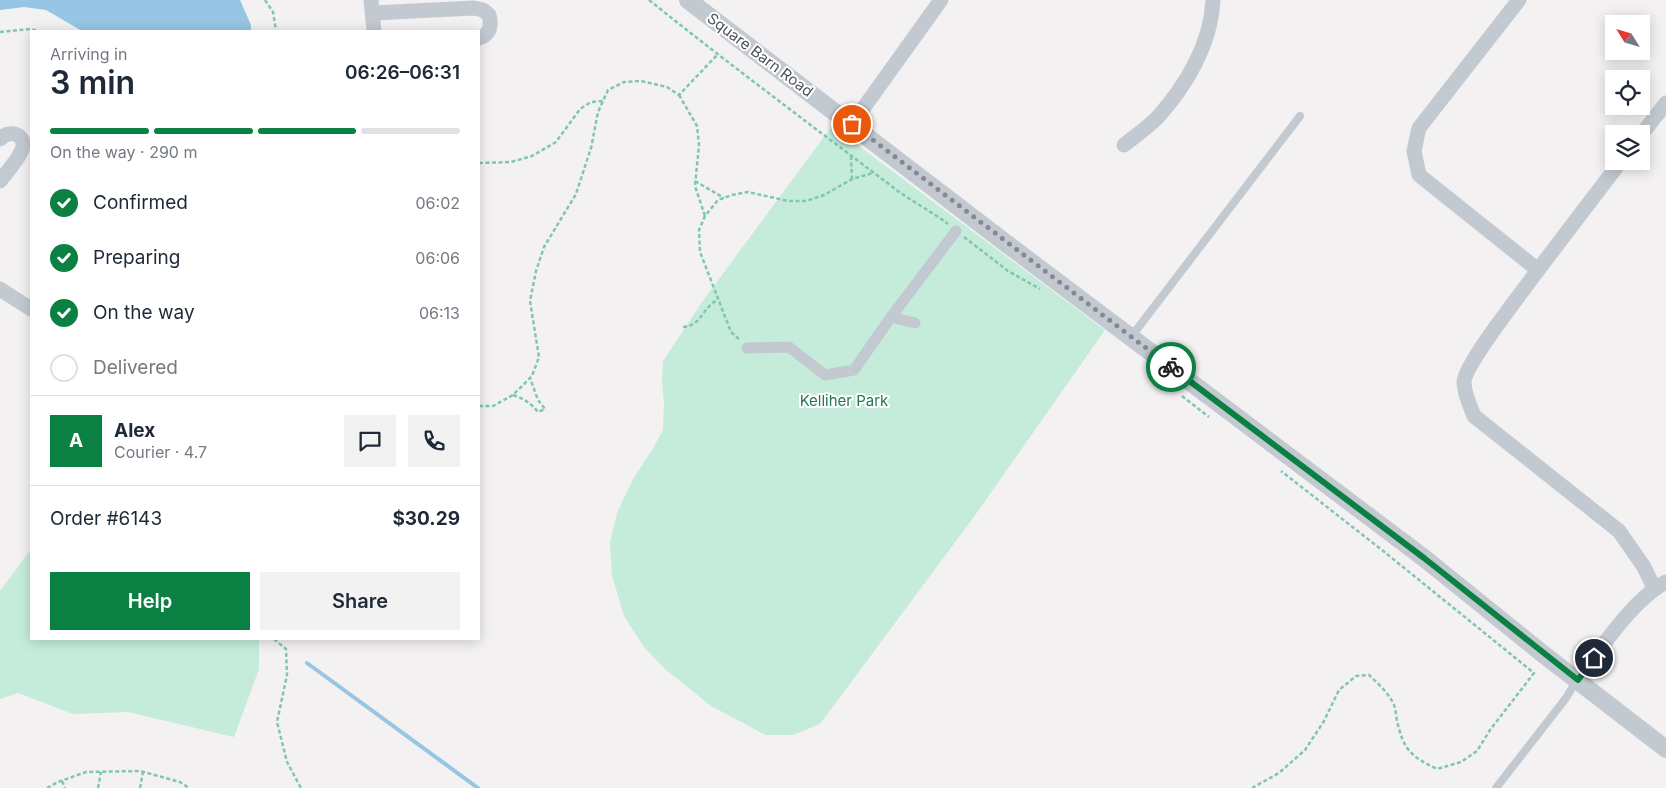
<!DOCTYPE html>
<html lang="en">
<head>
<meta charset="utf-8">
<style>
  :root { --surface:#fff; --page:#f2f2f3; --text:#1f2937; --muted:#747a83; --line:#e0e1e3; --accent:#0b8043 }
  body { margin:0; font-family:Inter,sans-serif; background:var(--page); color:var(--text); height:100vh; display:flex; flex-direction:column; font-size:19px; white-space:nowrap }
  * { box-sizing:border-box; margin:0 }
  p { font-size:16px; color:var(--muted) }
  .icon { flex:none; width:28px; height:28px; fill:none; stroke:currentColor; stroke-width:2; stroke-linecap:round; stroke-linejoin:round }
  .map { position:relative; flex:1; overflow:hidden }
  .panel { position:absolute; left:30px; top:30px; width:450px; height:610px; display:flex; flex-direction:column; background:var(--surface); border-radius:0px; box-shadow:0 2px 12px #0003 }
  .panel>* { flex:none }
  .needle { width:32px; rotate:307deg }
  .fabs { position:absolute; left:1605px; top:15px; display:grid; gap:10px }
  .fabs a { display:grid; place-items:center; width:45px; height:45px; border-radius:0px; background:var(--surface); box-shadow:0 2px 12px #0003; font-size:25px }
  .pin { position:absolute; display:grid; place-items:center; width:42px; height:42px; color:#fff; margin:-21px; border:2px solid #fff; border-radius:50%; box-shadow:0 1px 5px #0007 }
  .courier { position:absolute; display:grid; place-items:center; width:50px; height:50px; margin:-25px; border:4px solid #0b8043; border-radius:50%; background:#fff; color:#222; box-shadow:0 1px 6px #0007 }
  .summary em { font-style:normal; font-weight:600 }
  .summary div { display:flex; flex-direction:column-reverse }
  .summary { display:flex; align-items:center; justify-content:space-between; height:85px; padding:0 20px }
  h1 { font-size:32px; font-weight:600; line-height:38px }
  .bar { display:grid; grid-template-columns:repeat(4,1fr); gap:8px 5px; align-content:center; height:60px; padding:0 20px }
  .bar i { height:6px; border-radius:4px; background:var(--line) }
  .bar .current { background:var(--accent) }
  .bar p { grid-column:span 4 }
  .line { display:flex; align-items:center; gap:12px; padding:0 20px; border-top:1px solid var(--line) }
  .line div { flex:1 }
  .round { display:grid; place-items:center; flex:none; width:52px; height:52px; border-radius:0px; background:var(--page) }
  ol { padding:0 20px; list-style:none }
  li { display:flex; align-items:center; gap:15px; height:55px }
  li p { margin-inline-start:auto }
  li .icon { padding:5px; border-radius:50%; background:var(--accent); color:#fff; stroke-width:4 }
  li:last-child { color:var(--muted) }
  li i { width:28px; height:28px; border:2px solid var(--line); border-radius:50% }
  .primary-button { display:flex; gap:10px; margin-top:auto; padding:10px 20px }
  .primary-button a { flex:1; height:58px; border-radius:0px; background:var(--accent); color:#fff; font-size:20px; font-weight:600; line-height:58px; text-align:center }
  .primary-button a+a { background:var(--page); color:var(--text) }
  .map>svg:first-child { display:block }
  .green { fill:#c5ecdb }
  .water { fill:#96c6e4 }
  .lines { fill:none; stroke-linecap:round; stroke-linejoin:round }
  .stream { stroke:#96c6e4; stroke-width:4 }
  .path { stroke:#80c6b0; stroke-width:2.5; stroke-dasharray:4 2.5; stroke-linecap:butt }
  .service { stroke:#c3c9d1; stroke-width:8 }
  .pedestrian { stroke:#c3c9d1; stroke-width:11 }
  .minor { stroke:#c3c9d1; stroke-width:15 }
  .tertiary { stroke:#c3c9d1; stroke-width:18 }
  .done { stroke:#868991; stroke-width:5; stroke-dasharray:0 9 }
  .route { stroke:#0b8043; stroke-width:6 }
  .labels { text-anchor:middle; stroke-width:4; stroke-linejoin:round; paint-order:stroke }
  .street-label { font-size:15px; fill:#4b515d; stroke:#fff }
  .park-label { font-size:15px; fill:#21785c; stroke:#fff }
</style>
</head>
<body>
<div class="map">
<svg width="1666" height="788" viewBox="0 0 1666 788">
  <rect width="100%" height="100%" fill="#f3f1f1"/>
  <g class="green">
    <polygon points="832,126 1105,330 976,514 820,724 793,735 766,735 711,706 665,669 644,647 624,616 612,575 610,542 617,513 633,479 652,450 663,430 664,403 662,381 663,361 702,302"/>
    <polygon points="31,549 31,639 257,639 259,640 259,669 234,737 128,712 73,714 18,693 0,699 0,591"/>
  </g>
  <polygon class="water" points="0,0 240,0 251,25 251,31 82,31 46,10 24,7 0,10"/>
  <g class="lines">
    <polyline class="stream" points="307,663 478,788"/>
    <g class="path">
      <polyline points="265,0 273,12 276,31"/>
      <path d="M 649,0 C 729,64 812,126 894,188 C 911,201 931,211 948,224"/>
      <polyline points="0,32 30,29 38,31"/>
      <polyline points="679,95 697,126 699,145 695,186 705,216"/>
      <polyline points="851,156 852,179"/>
      <polyline points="479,163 511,162 532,156 556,142 580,109 591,102 603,101"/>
      <polyline points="695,181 724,198"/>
      <polyline points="964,237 1008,271 1040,289"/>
      <path d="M 683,327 C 702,326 702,307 718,300"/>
      <polyline points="739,339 731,332 700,252 699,230 705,216 718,200 732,195 748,192 788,201 806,201 824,195 852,179 873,173"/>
      <path d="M 513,395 C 524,399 531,403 538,412 L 545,409 L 538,400 L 530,378"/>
      <polyline points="1182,396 1209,417"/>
      <polyline points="479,406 493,406 513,395 532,376 539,357 530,301 536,271 544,247 576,194 591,148 598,112 608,90 624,82 641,81 667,87 679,95 717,55"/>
      <polyline points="274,639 286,649 287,675 277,722 287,762 301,788"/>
      <polyline points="62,781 65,788"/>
      <polyline points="47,788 58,782 86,772 140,771 180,782 189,788"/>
      <polyline points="98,788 101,772"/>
      <polyline points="140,788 143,772"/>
      <path d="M 1252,788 L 1279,773 L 1305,750 L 1324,721 L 1339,690 L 1356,676 L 1369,675 C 1378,684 1389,693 1394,705 C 1396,710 1396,716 1397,721 C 1404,750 1410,756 1437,769 L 1461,762 L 1477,751 L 1490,730 L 1534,673 L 1382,550 L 1281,471"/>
    </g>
    <g class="service">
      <polyline points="1131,337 1300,116"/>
      <polyline points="1496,788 1566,698 1577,680"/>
    </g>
    <g class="pedestrian">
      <polyline points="891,317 956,231"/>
      <polyline points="747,348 789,347 825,375 854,370 891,317 915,323"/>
    </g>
    <g class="minor">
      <polyline points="371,0 374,31"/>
      <path d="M 1519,0 L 1419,128 L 1414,151 L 1419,175 L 1538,270 C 1524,290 1465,363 1464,382 C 1464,393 1470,406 1474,416 L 1619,531 L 1644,567 L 1654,588"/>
      <path d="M 373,13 L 474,8 L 483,10 L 489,15 C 492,25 490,35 479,38"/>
      <polyline points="852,124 941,0"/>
      <polyline points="1641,135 1666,103"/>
      <path d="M 0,139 C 12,127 29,137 21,152 C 16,162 7,172 0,181"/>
      <path d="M 1124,145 C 1135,136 1147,128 1157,118 C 1186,86 1211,44 1213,0"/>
      <polyline points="1538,270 1621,161"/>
      <polyline points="0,289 31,309"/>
      <path d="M 1577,680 C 1600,650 1632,600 1666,582"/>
    </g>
    <polyline class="tertiary" points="688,0 1007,244 1424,558 1543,654 1666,749"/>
  </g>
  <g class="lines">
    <polyline class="done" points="852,124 1171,367"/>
    <polyline class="route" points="1171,367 1424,558 1578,680 1594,658"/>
  </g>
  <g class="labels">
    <g class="street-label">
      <text transform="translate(760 55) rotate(37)" y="5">Square Barn Road</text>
    </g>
    <g class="park-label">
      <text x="844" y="406">Kelliher Park</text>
    </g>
  </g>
</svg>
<div class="fabs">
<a><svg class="needle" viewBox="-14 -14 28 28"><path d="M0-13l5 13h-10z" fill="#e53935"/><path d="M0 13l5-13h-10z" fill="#747a83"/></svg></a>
<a><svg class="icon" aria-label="locate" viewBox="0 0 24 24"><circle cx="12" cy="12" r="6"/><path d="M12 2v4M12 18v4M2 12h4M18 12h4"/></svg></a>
<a><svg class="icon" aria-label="layers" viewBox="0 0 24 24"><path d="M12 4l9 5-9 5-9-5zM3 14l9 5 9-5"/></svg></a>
</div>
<div class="pin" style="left:852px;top:124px;background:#ea580c"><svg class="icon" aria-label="bag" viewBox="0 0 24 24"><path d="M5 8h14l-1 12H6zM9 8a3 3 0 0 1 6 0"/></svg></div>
<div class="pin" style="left:1594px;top:658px;background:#1f2937"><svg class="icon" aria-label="home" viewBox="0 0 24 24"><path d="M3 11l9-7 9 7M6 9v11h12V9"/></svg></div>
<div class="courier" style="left:1171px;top:367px"><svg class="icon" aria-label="bike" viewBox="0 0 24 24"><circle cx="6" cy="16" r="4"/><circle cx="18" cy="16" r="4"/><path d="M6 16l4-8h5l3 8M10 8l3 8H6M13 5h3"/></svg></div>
<section class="panel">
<div class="summary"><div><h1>3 min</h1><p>Arriving in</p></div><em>06:26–06:31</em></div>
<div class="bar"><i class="current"></i><i class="current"></i><i class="current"></i><i></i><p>On the way · 290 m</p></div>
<ol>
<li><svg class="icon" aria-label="check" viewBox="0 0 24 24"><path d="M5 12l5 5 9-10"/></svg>Confirmed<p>06:02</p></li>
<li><svg class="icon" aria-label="check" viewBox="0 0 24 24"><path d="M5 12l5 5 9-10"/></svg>Preparing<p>06:06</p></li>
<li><svg class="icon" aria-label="check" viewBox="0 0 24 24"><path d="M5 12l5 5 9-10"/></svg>On the way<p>06:13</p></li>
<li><i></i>Delivered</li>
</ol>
<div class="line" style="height:90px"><b class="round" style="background:var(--accent);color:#fff">A</b><div><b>Alex</b><p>Courier · 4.7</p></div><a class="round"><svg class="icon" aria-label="chat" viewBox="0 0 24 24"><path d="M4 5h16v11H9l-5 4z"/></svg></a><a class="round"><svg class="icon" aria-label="phone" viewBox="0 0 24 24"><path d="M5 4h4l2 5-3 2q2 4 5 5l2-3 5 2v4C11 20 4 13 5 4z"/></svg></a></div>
<div class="line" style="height:65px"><div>Order #6143</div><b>$30.29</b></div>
<div class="primary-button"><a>Help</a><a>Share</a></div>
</section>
</div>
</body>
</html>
